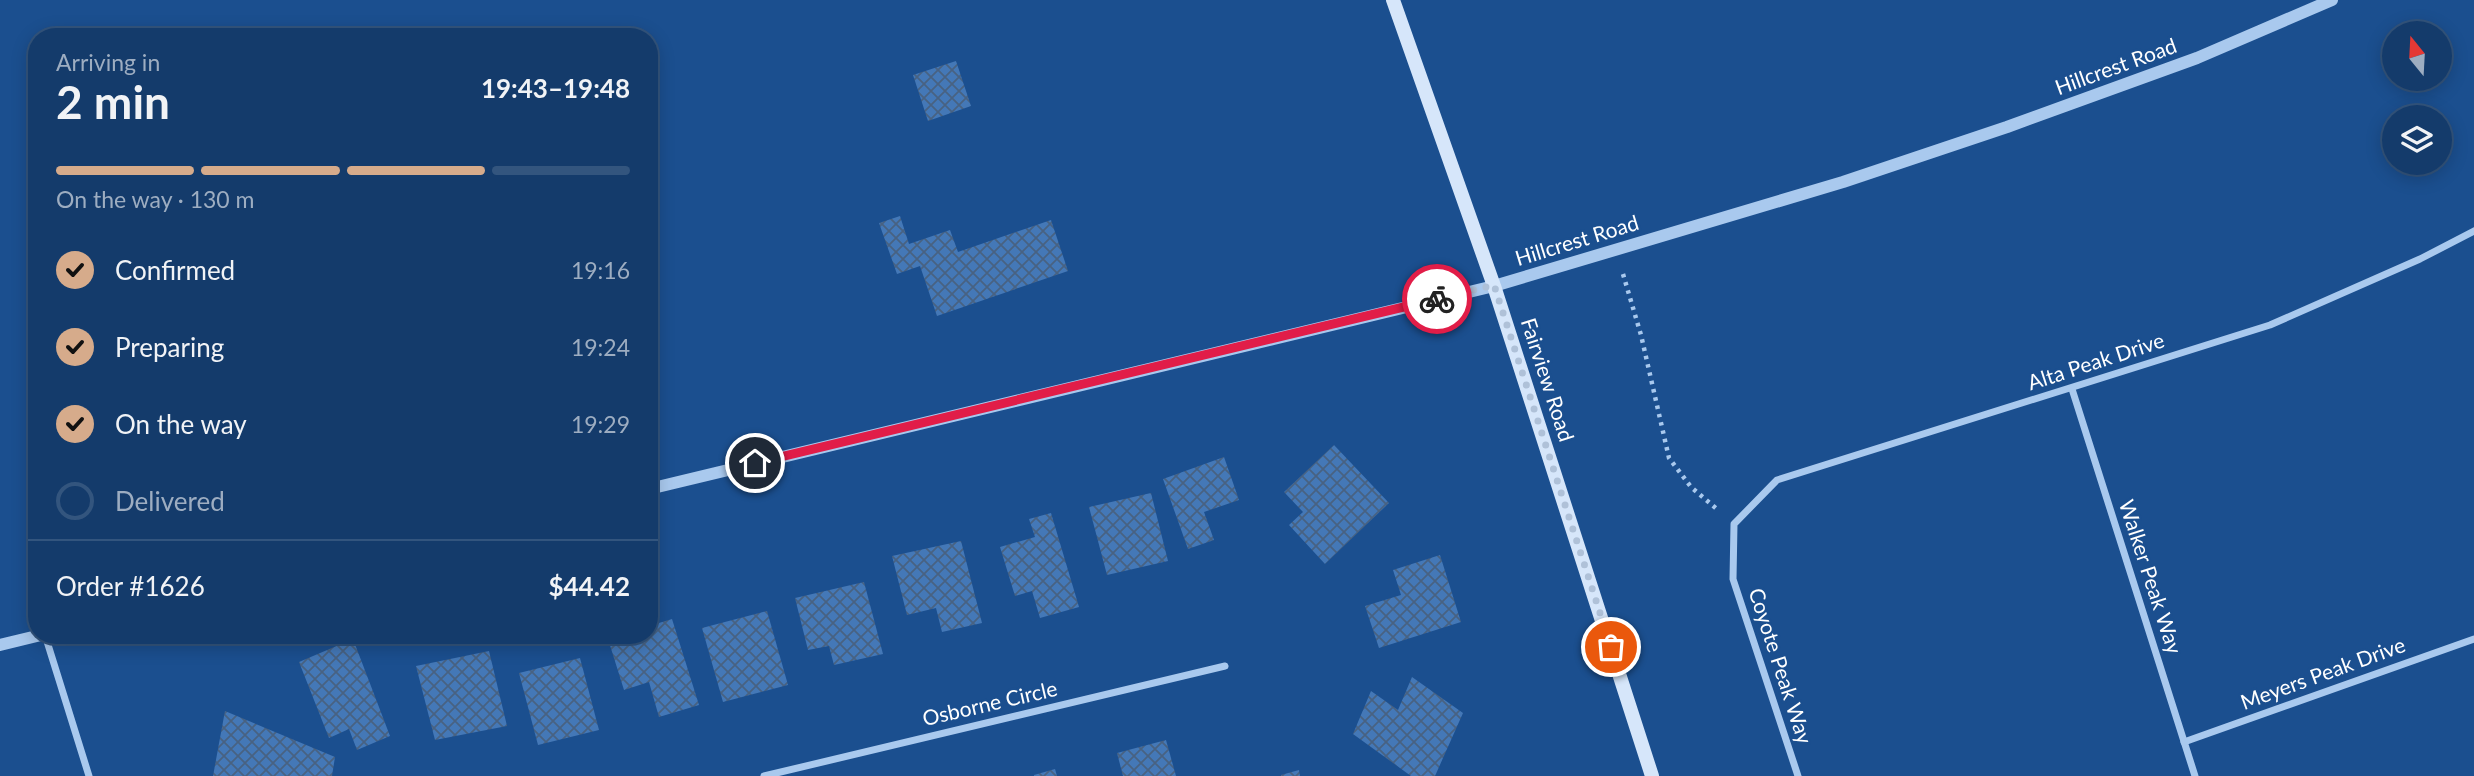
<!DOCTYPE html>
<html lang="en">
<head>
<meta charset="utf-8">
<style>
  :root { --surface:#143b6b; --page:#1d4271; --text:#f1f3f6; --muted:#9dadc1; --line:#33557e; --accent:#d6ab8b }
  body { margin:0; font-family:Lato,sans-serif; background:var(--page); color:var(--text); height:100vh; display:flex; flex-direction:column; font-size:26px; white-space:nowrap }
  * { box-sizing:border-box; margin:0 }
  p { font-size:23px; color:var(--muted) }
  .icon { flex:none; width:38px; height:38px; fill:none; stroke:currentColor; stroke-width:2; stroke-linecap:round; stroke-linejoin:round }
  .map { position:relative; flex:1; overflow:hidden }
  .panel { position:absolute; left:28px; top:28px; width:630px; height:616px; display:flex; flex-direction:column; background:var(--surface); border-radius:28px; box-shadow:0 4px 18px #0003,0 0 0 2px var(--line) }
  .panel>* { flex:none }
  .needle { width:46px; rotate:342deg }
  .controls { position:absolute; left:2382px; top:21px; display:grid; gap:14px }
  .controls a { display:grid; place-items:center; width:70px; height:70px; border-radius:50%; background:var(--surface); box-shadow:0 4px 18px #0003,0 0 0 2px var(--line); font-size:35px }
  .pin { position:absolute; display:grid; place-items:center; width:60px; height:60px; color:#fff; margin:-30px; border:4px solid #fff; border-radius:50%; box-shadow:0 2px 7px #0007 }
  .courier { position:absolute; display:grid; place-items:center; width:70px; height:70px; margin:-35px; border:5px solid #e11d48; border-radius:50%; background:#fff; color:#222; box-shadow:0 2px 9px #0007 }
  .headline em { font-style:normal; font-weight:700 }
  .headline div { display:flex; flex-direction:column-reverse }
  .headline { display:flex; align-items:center; justify-content:space-between; height:119px; padding:0 28px }
  h1 { font-size:46px; font-weight:700; line-height:52px }
  .bar { display:grid; grid-template-columns:repeat(4,1fr); gap:10px 7px; align-content:center; height:84px; padding:0 28px }
  .bar i { height:9px; border-radius:5px; background:var(--line) }
  .bar .selected { background:var(--accent) }
  .bar p { grid-column:span 4 }
  .line { display:flex; align-items:center; gap:18px; padding:0 28px; border-top:2px solid var(--line) }
  .line div { flex:1 }
  ol { padding:0 28px; list-style:none }
  li { display:flex; align-items:center; gap:21px; height:77px }
  li p { margin-inline-start:auto }
  li .icon { padding:7px; border-radius:50%; background:var(--accent); color:#111; stroke-width:4 }
  li:last-child { color:var(--muted) }
  li i { width:38px; height:38px; border:4px solid var(--line); border-radius:50% }
  .map>svg:first-child { display:block }
  .building { fill:url(#building-cross-hatch) }
  .lines { fill:none; stroke-linecap:round; stroke-linejoin:round }
  .path { stroke:#a9c9ee; stroke-width:4.5; stroke-dasharray:3.5 5; stroke-linecap:butt }
  .minor { stroke:#a9c9ee; stroke-width:7 }
  .tertiary { stroke:#a9c9ee; stroke-width:12 }
  .secondary { stroke:#d6e6fa; stroke-width:14 }
  .done { stroke:#afc1d8; stroke-width:7; stroke-dasharray:0 12.6 }
  .route { stroke:#e11d48; stroke-width:9 }
  .labels { text-anchor:middle; stroke-width:5; stroke-linejoin:round; paint-order:stroke }
  .street-label { font-size:21px; fill:#fff; stroke:#1b4f8f }
</style>
</head>
<body>
<div class="map">
<svg width="2474" height="776" viewBox="0 0 2474 776">
  <defs>
    <pattern id="building-cross-hatch" width="8" height="8" patternUnits="userSpaceOnUse" patternTransform="scale(1.75)"><rect width="8" height="8" fill="#4478b7"/><path d="M0 0l8 8M0 8l8-8" fill="none" stroke="#486282"/></pattern>
  </defs>
  <rect width="100%" height="100%" fill="#1b4f8f"/>
  <g class="building">
    <polygon points="956,61 971,106 928,121 913,75"/>
    <polygon points="900,216 909,244 950,230 958,252 1051,220 1068,271 937,316 920,266 897,274 879,223"/>
    <polygon points="1334,445 1389,503 1325,564 1289,525 1303,512 1284,492"/>
    <polygon points="1224,457 1239,500 1204,512 1214,540 1188,549 1163,479"/>
    <polygon points="1151,493 1168,561 1107,575 1089,507"/>
    <polygon points="1051,513 1079,607 1040,618 1032,591 1015,596 1000,547 1035,537 1029,519"/>
    <polygon points="961,541 982,623 942,632 936,608 907,615 892,556"/>
    <polygon points="1440,555 1461,622 1379,648 1365,606 1401,595 1393,570"/>
    <polygon points="864,582 883,654 834,665 829,646 808,650 795,598"/>
    <polygon points="767,611 788,685 723,702 702,628"/>
    <polygon points="672,619 699,705 659,717 649,682 624,690 608,639 620,635 649,635 649,626"/>
    <polygon points="353,639 390,736 357,750 349,729 329,738 299,662"/>
    <polygon points="489,651 507,726 435,740 416,666"/>
    <polygon points="580,658 599,730 538,745 519,673"/>
    <polygon points="1412,677 1463,713 1435,776 1411,776 1353,734 1371,691 1398,710"/>
    <polygon points="225,711 335,757 332,776 213,776"/>
    <polygon points="1166,740 1176,776 1123,776 1117,753"/>
    <polygon points="1055,769 1057,776 1034,776 1034,775"/>
    <polygon points="1299,770 1300,776 1281,776 1281,775"/>
  </g>
  <g class="lines">
    <polyline class="path" points="1623,274 1641,335 1669,458 1691,487 1718,510"/>
    <g class="minor">
      <polyline points="2072,389 2195,776"/>
      <polyline points="45,635 89,776"/>
      <polyline points="2184,742 2474,639"/>
      <polyline points="764,776 1225,666"/>
      <polyline points="1798,776 1733,579 1734,524 1777,480 2270,325 2420,259 2474,231"/>
    </g>
    <g class="tertiary">
      <polyline points="649,489 1494,286 1843,182 2007,127 2197,58 2332,0"/>
      <polyline points="0,645 41,635"/>
    </g>
    <polyline class="secondary" points="1393,0 1494,286 1652,776"/>
  </g>
  <g class="lines">
    <polyline class="done" points="1437,299 1494,285 1611,647"/>
    <polyline class="route" points="755,463 1437,299"/>
  </g>
  <g class="labels">
    <g class="street-label">
      <text transform="translate(2116 67) rotate(-20)" y="7">Hillcrest Road</text>
      <text transform="translate(1577 241) rotate(-17)" y="7">Hillcrest Road</text>
      <text transform="translate(2096 362) rotate(-18)" y="7">Alta Peak Drive</text>
      <text transform="translate(1547 380) rotate(72)" y="7">Fairview Road</text>
      <text transform="translate(2150 577) rotate(72)" y="7">Walker Peak Way</text>
      <text transform="translate(1780 666) rotate(72)" y="7">Coyote Peak Way</text>
      <text transform="translate(2323 674) rotate(-20)" y="7">Meyers Peak Drive</text>
      <text transform="translate(990 704) rotate(-13)" y="7">Osborne Circle</text>
    </g>
  </g>
</svg>
<div class="controls">
<a><svg class="needle" viewBox="-14 -14 28 28"><path d="M0-13l5 13h-10z" fill="#e53935"/><path d="M0 13l5-13h-10z" fill="#9dadc1"/></svg></a>
<a><svg class="icon" aria-label="layers" viewBox="0 0 24 24"><path d="M12 4l9 5-9 5-9-5zM3 14l9 5 9-5"/></svg></a>
</div>
<div class="pin" style="left:1611px;top:647px;background:#ea580c"><svg class="icon" aria-label="bag" viewBox="0 0 24 24"><path d="M5 8h14l-1 12H6zM9 8a3 3 0 0 1 6 0"/></svg></div>
<div class="pin" style="left:755px;top:463px;background:#1f2937"><svg class="icon" aria-label="home" viewBox="0 0 24 24"><path d="M3 11l9-7 9 7M6 9v11h12V9"/></svg></div>
<div class="courier" style="left:1437px;top:299px"><svg class="icon" aria-label="bike" viewBox="0 0 24 24"><circle cx="6" cy="16" r="4"/><circle cx="18" cy="16" r="4"/><path d="M6 16l4-8h5l3 8M10 8l3 8H6M13 5h3"/></svg></div>
<section class="panel">
<div class="headline"><div><h1>2 min</h1><p>Arriving in</p></div><em>19:43–19:48</em></div>
<div class="bar"><i class="selected"></i><i class="selected"></i><i class="selected"></i><i></i><p>On the way · 130 m</p></div>
<ol>
<li><svg class="icon" aria-label="check" viewBox="0 0 24 24"><path d="M5 12l5 5 9-10"/></svg>Confirmed<p>19:16</p></li>
<li><svg class="icon" aria-label="check" viewBox="0 0 24 24"><path d="M5 12l5 5 9-10"/></svg>Preparing<p>19:24</p></li>
<li><svg class="icon" aria-label="check" viewBox="0 0 24 24"><path d="M5 12l5 5 9-10"/></svg>On the way<p>19:29</p></li>
<li><i></i>Delivered</li>
</ol>
<div class="line" style="height:91px"><div>Order #1626</div><b>$44.42</b></div>
</section>
</div>
</body>
</html>
